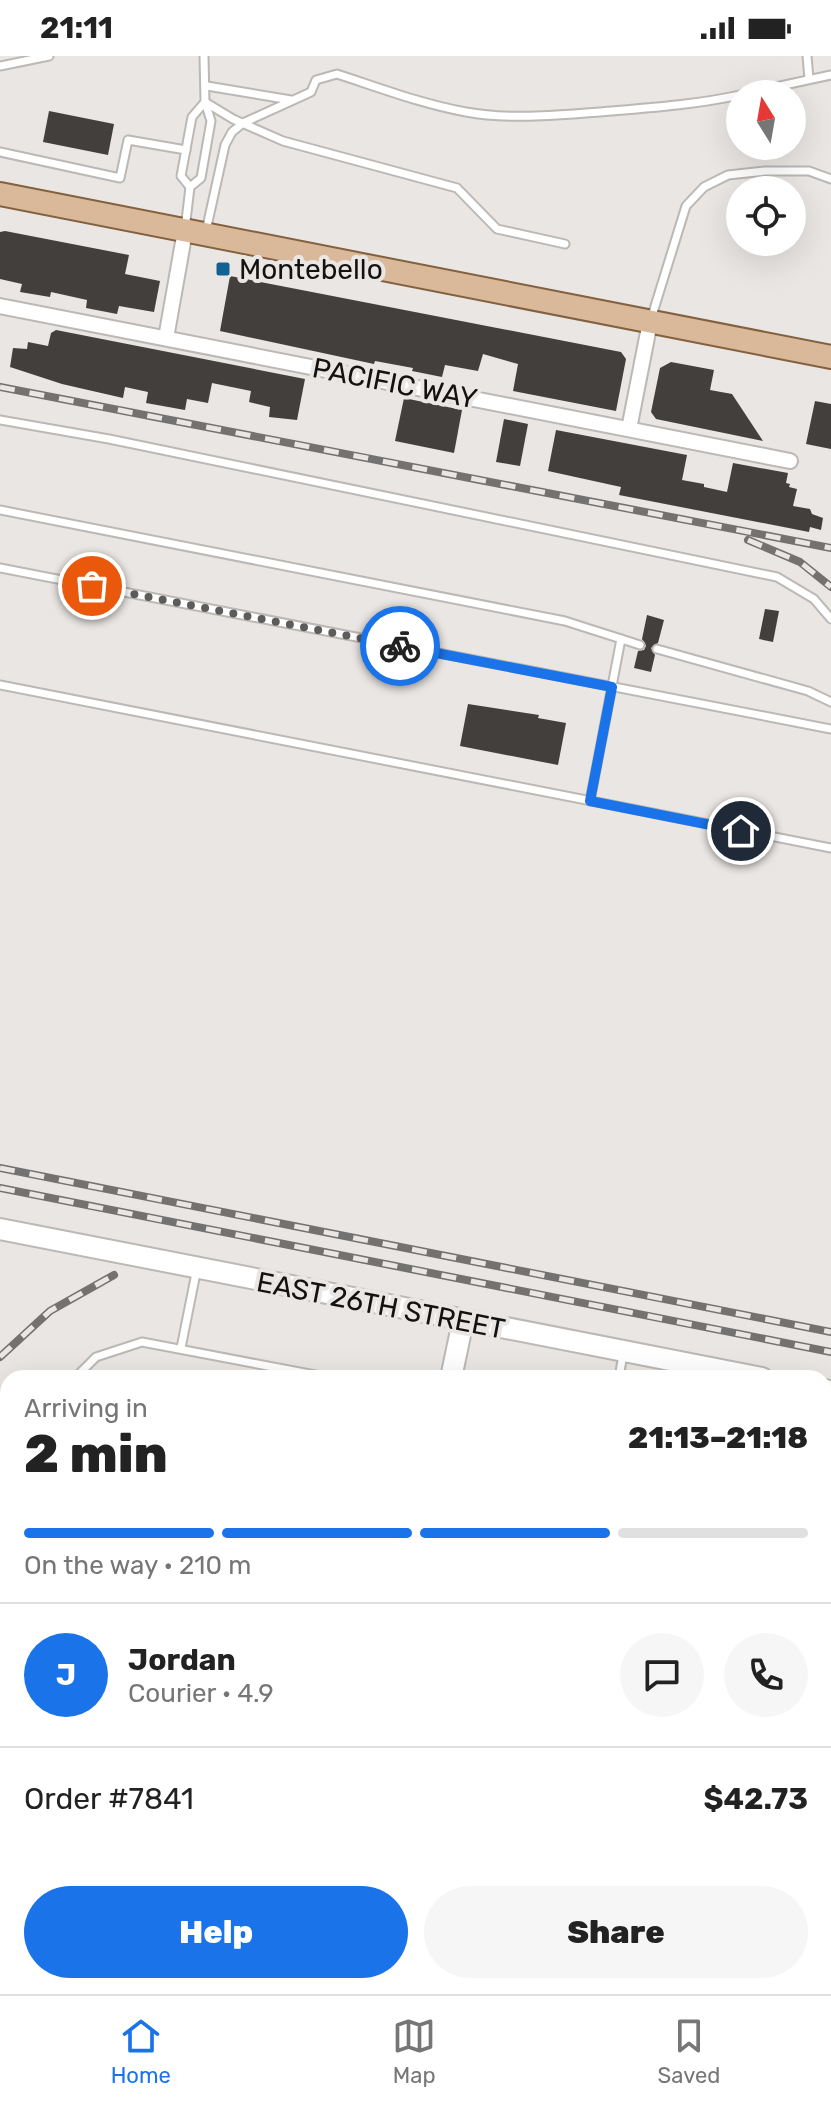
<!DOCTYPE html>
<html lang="en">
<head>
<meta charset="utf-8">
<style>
  :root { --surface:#fff; --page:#f6f6f6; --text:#222; --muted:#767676; --line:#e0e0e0; --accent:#1a73e8 }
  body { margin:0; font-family:Rubik,sans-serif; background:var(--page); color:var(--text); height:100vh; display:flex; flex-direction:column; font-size:30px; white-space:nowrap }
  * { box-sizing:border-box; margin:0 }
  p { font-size:26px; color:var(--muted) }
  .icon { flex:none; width:44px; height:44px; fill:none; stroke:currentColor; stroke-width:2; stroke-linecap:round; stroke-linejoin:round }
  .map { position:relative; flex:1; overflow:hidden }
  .sheet { position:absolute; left:0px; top:1314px; width:832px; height:624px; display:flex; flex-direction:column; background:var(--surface); border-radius:24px 24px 0 0; box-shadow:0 8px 32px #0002 }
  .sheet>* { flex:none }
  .needle { width:52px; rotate:349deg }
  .tools { position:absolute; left:726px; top:24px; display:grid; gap:16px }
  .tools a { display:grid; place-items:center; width:80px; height:80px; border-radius:50%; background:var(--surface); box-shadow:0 8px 32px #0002; font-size:40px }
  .pin { position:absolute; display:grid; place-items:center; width:68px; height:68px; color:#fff; margin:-34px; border:4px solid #fff; border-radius:50%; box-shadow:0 2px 8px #0007 }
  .courier { position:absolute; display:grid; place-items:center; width:80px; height:80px; margin:-40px; border:6px solid #1a73e8; border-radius:50%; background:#fff; color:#222; box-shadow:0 2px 10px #0007 }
  .summary em { font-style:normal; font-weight:800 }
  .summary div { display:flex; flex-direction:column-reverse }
  .summary { display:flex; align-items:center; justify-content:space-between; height:136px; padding:0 24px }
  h1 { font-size:52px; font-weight:800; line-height:60px }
  .bar { display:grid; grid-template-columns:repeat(4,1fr); gap:12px 8px; align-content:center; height:96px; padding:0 24px }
  .bar i { height:10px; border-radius:6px; background:var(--line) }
  .bar .selected { background:var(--accent) }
  .bar p { grid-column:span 4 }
  .line { display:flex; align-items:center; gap:20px; padding:0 24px; border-top:2px solid var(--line) }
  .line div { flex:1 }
  .round { display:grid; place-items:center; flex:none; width:84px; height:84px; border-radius:42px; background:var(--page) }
  .primary-button { display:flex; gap:16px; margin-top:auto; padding:16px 24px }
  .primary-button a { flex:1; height:92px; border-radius:48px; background:var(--accent); color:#fff; font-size:32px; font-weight:800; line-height:92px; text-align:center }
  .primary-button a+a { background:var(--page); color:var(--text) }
  .status { display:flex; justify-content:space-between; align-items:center; height:56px; padding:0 40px; background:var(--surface); direction:ltr }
  .status svg { height:22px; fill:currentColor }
  .tabs { display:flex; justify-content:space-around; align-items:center; height:112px; border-top:2px solid var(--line); background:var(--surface); font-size:22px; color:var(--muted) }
  .tabs a { display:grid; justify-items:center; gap:4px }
  .tabs .selected { color:var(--accent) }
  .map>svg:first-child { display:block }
  .building { fill:#423f3c }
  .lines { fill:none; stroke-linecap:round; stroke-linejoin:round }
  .lane-casing { stroke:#bcb8b4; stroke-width:11 }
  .street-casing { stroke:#bcb8b4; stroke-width:18 }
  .secondary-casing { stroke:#bcb8b4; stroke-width:24 }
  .primary-casing { stroke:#83603e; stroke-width:26 }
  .lane { stroke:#fff; stroke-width:7 }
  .street { stroke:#fff; stroke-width:14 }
  .secondary { stroke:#fff; stroke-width:20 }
  .primary { stroke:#d9b99a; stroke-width:22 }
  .rail-casing { stroke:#747270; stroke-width:8 }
  .rail { stroke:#eae6e3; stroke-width:5; stroke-dasharray:15; stroke-linecap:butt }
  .done { stroke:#5e5c5a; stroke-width:8; stroke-dasharray:0 14.4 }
  .route { stroke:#1a73e8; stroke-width:10 }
  .poi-dot { fill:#126193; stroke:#eae6e3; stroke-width:3 }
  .labels { text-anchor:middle; stroke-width:8; stroke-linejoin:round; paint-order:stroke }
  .poi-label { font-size:28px; fill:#131211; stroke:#eae6e3; text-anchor:start }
  .street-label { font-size:28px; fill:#131211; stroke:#eae6e3 }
</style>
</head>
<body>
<div class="status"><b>21:11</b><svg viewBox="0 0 49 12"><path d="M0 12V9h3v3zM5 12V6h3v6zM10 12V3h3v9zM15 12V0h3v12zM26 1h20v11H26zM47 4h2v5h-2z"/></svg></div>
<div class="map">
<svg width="831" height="1938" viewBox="0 0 831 1938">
  <rect width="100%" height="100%" fill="#eae6e3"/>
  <g class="building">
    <polygon points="49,55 114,68 108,99 43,86"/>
    <polygon points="5,175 129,199 125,218 160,225 154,256 119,250 117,258 86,252 87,244 51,236 50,241 20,236 22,228 0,223 0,176"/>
    <polygon points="230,220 621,296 626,303 616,355 513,335 518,308 483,298 478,315 445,309 442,321 412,315 413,312 375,305 374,308 220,275"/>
    <polygon points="56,274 305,323 297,364 269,361 270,351 249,346 251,335 212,327 208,347 187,343 185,354 146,347 148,336 125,331 123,342 62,328 10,311 13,292 27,293 28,286 48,290 51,277"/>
    <polygon points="671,306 714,314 710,334 732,338 763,385 656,363 651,356 660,312"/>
    <polygon points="404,342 462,354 454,397 395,385"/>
    <polygon points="815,345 831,348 831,393 806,388"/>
    <polygon points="504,363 528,368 520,410 496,406"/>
    <polygon points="556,374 687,399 682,424 704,428 704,431 727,436 733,407 788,417 786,427 790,428 789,431 797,433 793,450 810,453 812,458 823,462 821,474 810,471 809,476 619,439 621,431 548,415"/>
    <polygon points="765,553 779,555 773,586 759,583"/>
    <polygon points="647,559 664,564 658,587 651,592 655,599 651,616 634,612 638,595 644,594 646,590 642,583"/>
    <polygon points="468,648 539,659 538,662 566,667 558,709 460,690"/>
  </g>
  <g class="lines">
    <g class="lane-casing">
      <g id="lane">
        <polyline points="807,0 809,23"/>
        <polyline points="0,10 49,0"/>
        <polyline points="207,30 291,44"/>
        <polyline points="743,38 831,19"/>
        <polyline points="205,46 233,63 283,85 457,132 497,173 565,188"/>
        <polyline points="0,96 120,122 128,84 186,94"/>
        <polyline points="190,131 181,120 192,61 205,46"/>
        <polyline points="185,173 190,131 201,122 211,65 205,46 204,0"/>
        <path d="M 206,175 L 225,89 L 232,76 L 243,67 L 311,36 L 316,24 L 337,18 C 380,32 422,48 466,56 C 510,64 556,59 600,56 C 647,52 694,49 740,39"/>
        <polyline points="651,263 686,150 704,131 728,119 765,115 809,115 831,123"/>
        <polyline points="0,364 109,383 777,521 814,543 831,563"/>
        <polyline points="0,454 565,565 640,589"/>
        <polyline points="0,512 831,673"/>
        <polyline points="657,593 808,635 831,646"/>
        <polyline points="0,629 831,792"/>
        <polyline points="590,745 621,583"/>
        <polyline points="181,1292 197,1212"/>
        <polyline points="75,1322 96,1301 142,1286 331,1322"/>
        <polyline points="619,1322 623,1298"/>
        <polyline points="0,1412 8,1402"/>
        <polyline points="824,1456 827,1457"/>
        <polyline points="0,1459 8,1461"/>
        <polyline points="824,1725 831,1726"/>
        <polyline points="17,1938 19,1930"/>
        <polyline points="464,1938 466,1930"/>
        <polyline points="529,1938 530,1930"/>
        <polyline points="650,1938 652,1930"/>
      </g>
    </g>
    <g class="street-casing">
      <g id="street">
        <polyline points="0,250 790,405"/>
        <polyline points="166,282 185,175"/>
        <polyline points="629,373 650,266"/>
      </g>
    </g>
    <g class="secondary-casing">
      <g id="secondary">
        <polyline points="0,1173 762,1322"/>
        <polyline points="451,1322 463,1265"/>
        <polyline points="824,1334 831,1335"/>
        <polyline points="0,1873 8,1875"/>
        <polyline points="298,1930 340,1938"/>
      </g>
    </g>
    <g class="primary-casing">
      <polyline id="primary" points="0,138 831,301"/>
    </g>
    <use href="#lane" class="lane"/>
    <use href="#street" class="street"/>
    <use href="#secondary" class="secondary"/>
    <use href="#primary" class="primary"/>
    <g class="rail-casing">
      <g id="rail">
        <polyline points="0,331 831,492"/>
        <polyline points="748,484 800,506 831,531"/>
        <polyline points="0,1112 831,1276"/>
        <polyline points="0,1132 831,1296"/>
        <polyline points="0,1301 50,1255 114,1219"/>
      </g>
    </g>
    <use href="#rail" class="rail"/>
  </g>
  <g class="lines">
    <polyline class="done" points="92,530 400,590"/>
    <polyline class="route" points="400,590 612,631 590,745 741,775"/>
  </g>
  <rect class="poi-dot" x="215" y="205" width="16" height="16" rx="4"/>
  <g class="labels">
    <g class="poi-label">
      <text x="239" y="223">Montebello</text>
    </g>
    <g class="street-label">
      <text transform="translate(395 327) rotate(11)" y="10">PACIFIC WAY</text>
      <text transform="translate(381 1249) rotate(11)" y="10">EAST 26TH STREET</text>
    </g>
  </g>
</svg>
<div class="tools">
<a><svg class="needle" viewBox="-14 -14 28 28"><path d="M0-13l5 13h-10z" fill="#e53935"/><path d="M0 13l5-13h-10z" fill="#767676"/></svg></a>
<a><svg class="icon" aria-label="locate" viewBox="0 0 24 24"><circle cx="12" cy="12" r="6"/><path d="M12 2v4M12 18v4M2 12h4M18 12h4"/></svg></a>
</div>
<div class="pin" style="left:92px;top:530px;background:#ea580c"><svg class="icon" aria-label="bag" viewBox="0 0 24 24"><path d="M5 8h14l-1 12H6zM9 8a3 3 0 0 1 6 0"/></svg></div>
<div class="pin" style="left:741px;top:775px;background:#1f2937"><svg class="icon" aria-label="home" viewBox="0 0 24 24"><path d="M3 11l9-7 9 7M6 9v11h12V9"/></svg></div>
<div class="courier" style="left:400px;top:590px"><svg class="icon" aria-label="bike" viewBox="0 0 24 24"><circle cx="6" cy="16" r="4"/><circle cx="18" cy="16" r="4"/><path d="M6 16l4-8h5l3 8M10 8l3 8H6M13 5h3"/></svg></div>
<section class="sheet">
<div class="summary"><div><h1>2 min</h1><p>Arriving in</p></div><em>21:13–21:18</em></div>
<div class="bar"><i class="selected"></i><i class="selected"></i><i class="selected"></i><i></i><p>On the way · 210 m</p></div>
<div class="line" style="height:144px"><b class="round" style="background:var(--accent);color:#fff">J</b><div><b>Jordan</b><p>Courier · 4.9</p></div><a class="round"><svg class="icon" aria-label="chat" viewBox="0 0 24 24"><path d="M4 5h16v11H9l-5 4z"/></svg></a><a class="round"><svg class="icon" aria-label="phone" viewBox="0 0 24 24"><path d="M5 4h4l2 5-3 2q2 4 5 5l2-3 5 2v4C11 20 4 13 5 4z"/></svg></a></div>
<div class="line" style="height:104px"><div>Order #7841</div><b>$42.73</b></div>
<div class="primary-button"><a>Help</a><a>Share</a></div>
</section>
</div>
<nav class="tabs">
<a class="selected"><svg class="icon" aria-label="home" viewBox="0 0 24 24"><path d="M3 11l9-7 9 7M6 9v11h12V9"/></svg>Home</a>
<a><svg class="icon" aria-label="map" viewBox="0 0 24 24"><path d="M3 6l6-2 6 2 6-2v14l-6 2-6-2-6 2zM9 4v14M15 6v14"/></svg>Map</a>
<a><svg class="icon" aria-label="saved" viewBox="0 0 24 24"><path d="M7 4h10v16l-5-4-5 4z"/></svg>Saved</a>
</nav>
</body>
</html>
